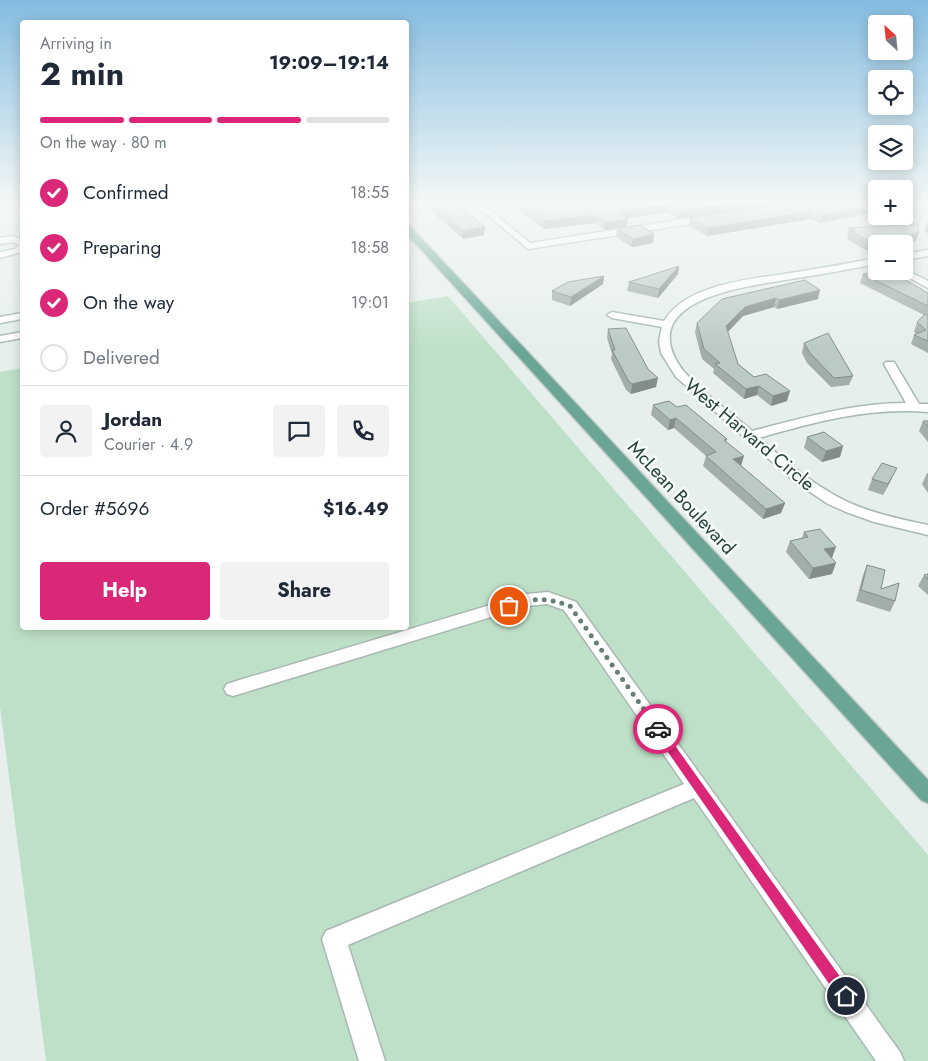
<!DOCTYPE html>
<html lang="en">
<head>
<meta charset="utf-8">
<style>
  :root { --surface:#fff; --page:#f2f2f3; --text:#1f2937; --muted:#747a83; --line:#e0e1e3; --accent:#db2777 }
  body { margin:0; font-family:Jost,sans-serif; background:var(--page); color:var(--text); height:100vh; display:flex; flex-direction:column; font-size:19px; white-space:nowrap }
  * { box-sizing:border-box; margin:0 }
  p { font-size:16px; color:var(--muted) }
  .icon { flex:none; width:28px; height:28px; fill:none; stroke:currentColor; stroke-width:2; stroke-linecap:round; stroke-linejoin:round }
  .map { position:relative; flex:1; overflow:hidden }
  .drawer { position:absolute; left:20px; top:20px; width:389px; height:610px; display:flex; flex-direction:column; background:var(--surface); border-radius:5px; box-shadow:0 2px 12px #0003 }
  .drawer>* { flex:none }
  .needle { width:32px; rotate:333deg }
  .controls { position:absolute; left:868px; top:15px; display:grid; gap:10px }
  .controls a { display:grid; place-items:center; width:45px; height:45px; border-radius:5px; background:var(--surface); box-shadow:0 2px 12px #0003; font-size:25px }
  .pin { position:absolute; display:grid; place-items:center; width:42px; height:42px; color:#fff; margin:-21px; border:2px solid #fff; border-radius:50%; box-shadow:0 1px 5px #0007 }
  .courier { position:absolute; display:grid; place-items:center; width:50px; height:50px; margin:-25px; border:4px solid #db2777; border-radius:50%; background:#fff; color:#222; box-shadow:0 1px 6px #0007 }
  .overview em { font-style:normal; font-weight:700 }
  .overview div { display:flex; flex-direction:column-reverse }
  .overview { display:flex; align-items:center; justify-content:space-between; height:85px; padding:0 20px }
  h1 { font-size:32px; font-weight:700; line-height:38px }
  .bar { display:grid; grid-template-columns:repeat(4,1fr); gap:8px 5px; align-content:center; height:60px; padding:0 20px }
  .bar i { height:6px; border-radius:4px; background:var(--line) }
  .bar .selected { background:var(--accent) }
  .bar p { grid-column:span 4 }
  .line { display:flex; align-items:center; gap:12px; padding:0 20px; border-top:1px solid var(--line) }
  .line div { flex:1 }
  .round { display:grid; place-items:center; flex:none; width:52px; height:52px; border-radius:5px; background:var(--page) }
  ol { padding:0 20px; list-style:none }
  li { display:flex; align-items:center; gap:15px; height:55px }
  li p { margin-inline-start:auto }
  li .icon { padding:5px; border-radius:50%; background:var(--accent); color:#fff; stroke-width:4 }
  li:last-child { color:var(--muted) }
  li i { width:28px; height:28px; border:2px solid var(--line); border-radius:50% }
  .button { display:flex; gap:10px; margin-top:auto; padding:10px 20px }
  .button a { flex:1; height:58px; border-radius:5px; background:var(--accent); color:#fff; font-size:20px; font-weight:700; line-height:58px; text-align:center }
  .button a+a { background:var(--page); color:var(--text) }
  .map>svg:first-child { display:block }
  .green { fill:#bfe0c8 }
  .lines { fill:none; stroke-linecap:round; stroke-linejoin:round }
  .minor-casing { stroke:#a8b8b2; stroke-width:3 }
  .major-casing { stroke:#c2cac8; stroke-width:3 }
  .minor { fill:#fff; fill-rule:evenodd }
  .major { fill:#6aa596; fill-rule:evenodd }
  .wall { fill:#a1aea9 }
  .shaded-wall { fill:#838d89 }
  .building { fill:#bbcac4; stroke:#838d89 }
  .route { fill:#db2777 }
  .done { stroke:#687f78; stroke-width:5; stroke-dasharray:0 9 }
  .labels { text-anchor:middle; stroke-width:5; stroke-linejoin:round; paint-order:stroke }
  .street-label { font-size:19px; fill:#24423a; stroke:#f7fbf9 }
</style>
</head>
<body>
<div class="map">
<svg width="928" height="1061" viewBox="0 0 928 1061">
  <rect width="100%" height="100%" fill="#e6efeb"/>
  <polygon class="green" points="448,296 928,855 928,1061 46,1061 0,707 0,372 22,368 22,628 406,628 406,303"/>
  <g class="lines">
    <g class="minor-casing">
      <g id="minor">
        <polygon points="406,201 422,201 418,203 406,204"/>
        <polygon points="471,201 479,201 530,243 709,215 713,218 709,221 528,249"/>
        <polygon points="13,236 22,240 22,252 0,258 0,252 15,249 19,245 12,242 0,244 0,238"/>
        <polygon points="928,250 928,256 904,260 904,254"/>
        <path d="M 876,258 L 876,264 C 850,269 824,274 797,278 C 760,285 644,294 675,358 C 686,382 731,412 752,431 C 803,418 853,403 906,403 L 884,364 L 886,362 L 894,362 L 919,404 L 928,404 L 928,412 C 869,407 815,422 759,438 C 789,464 820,491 857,506 C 880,515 904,520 928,525 L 928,535 L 874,522 L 846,512 L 828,504 L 795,482 L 676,377 L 661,353 L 659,341 L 662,327 L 612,318 L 607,315 L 612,312 L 664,321 C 688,282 756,279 797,272 C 823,268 850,263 876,258 Z"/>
        <polygon points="904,269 928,281 928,288 897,271 904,271"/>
        <polygon points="22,313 22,319 0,323 0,317"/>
        <polygon points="22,332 22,338 0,342 0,336"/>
        <polygon points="548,592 576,602 900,1052 904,1061 876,1061 694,798 348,945 385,1061 359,1061 322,939 326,931 684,784 564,610 547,604 527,606 233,696 227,694 224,689 227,684 233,682 527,594"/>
      </g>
    </g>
    <g class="major-casing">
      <polygon id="major" points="406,224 409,225 928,780 928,803 921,800 406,233"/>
    </g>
    <use href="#minor" class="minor"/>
    <use href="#major" class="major"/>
  </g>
  <g class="wall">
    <polygon points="422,201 454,201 485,227 484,235 463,239 422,203"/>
    <polygon points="498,201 799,201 677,219 666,212 657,213 627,218 627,226 605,230 595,223 544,229 511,205 504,206"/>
    <polygon points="876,201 819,223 811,219 707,236 689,226 690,218"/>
    <polygon points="927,222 928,222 928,234 924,230"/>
    <polygon points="849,228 916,241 876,244 876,248 866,250 848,240 848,237 847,236"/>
    <polygon points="617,229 653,243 632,247 616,237"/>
    <polygon points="679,266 678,274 658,298 627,291 629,282"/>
    <polygon points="863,274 928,293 928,353 911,344 914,335 916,334 914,332 917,322 924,315 860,283"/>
    <polygon points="604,276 603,284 570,306 552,300 552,291"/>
    <polygon points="805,280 818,299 777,309 774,307 743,316 727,332 738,364 754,377 787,401 771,406 757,395 744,399 713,373 714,369 702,359 695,332 697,323"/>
    <polygon points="608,329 656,387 631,394 626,390 611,359 612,354 607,338"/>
    <polygon points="804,343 853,376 849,385 831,387 807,363 802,353"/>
    <polygon points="653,405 677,407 727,439 726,442 741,466 785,503 781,513 763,519 703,466 706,456 674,428 668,430 651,415"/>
    <polygon points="923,421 928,421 928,442 919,431"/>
    <polygon points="807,437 843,446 840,457 822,462 804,448"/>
    <polygon points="927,473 928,473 928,493 922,484"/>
    <polygon points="892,478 883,495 868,490 872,479"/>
    <polygon points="804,532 832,558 831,558 832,574 809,579 786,552 790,541 802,538"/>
    <polygon points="867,565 881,589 895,601 890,612 856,601 863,575"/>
    <polygon points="928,574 928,595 918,586 924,575"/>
  </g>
  <g class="shaded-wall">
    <polygon points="504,201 511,201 511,205 504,206"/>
    <polygon points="750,201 799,201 677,219 678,211"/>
    <polygon points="667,205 666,212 617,220 618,212"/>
    <polygon points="876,205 876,212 819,223 821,215"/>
    <polygon points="813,211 811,219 707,236 708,228"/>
    <polygon points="596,215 595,223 544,229 545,221"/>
    <polygon points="628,219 627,226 605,230 606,222"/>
    <polygon points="485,227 484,235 463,239 463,231"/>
    <polygon points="919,233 916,241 900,244 876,244 876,248 866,250 869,241"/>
    <polygon points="654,234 653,243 632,247 633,239"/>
    <polygon points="679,266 678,274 658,298 659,289"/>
    <polygon points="604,276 603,284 570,306 571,297"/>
    <polygon points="820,290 818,299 777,309 779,300"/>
    <polygon points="776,298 774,307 743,316 724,336 726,326 745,307"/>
    <polygon points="658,378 656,387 631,394 632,384"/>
    <polygon points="759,386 757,395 744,399 746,389"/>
    <polygon points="790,391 787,401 771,406 773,396"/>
    <polygon points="676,418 674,428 668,430 670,420"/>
    <polygon points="843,446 840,457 822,462 826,451"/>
    <polygon points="744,456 741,466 733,459"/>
    <polygon points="897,468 892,478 883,495 888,484"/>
    <polygon points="785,503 781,513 763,519 766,509"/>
    <polygon points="836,547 832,558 820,560 824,549"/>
    <polygon points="836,563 832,574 809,579 813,568"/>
  </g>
  <g class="building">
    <polygon points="428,201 454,201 485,227 463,231"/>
    <polygon points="516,201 750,201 678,211 667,205 658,206 618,212 628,219 606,222 596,215 545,221"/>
    <polygon points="802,201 876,201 876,205 821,215 813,211 708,228 690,218"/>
    <polygon points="918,224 919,233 869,241 850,231 855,231 849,228"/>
    <polygon points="640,225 654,234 633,239 617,229"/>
    <polygon points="679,266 659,289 629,282"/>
    <polygon points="878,271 890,271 928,293 928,306 863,274"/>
    <polygon points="604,276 571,297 552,291 568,282"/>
    <polygon points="805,280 820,290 779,300 776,298 745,307 726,326 738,364 754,377 766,374 790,391 773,396 759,386 746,389 715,364 720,363 704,349 697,323 722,299"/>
    <polygon points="925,314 928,316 928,341 914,335 926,330 917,322"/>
    <polygon points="626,328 648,369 658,378 632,384 628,380 612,350 615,350 608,329"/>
    <polygon points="828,333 853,376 834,378 810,353 804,343"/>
    <polygon points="669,401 677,407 686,405 727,439 724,440 744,456 733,459 785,503 766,509 706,456 716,452 676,418 670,420 653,405"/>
    <polygon points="923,421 928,421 928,427"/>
    <polygon points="824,432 843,446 826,451 807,437"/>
    <polygon points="882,463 897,468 888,484 872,479"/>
    <polygon points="820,529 836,547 824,549 836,563 813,568 790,541 808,537 804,532"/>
    <polygon points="867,565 885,570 881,589 899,583 895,601 861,590"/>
    <polygon points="928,574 928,579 924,575"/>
  </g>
  <linearGradient id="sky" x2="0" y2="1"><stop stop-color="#84bce0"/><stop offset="0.58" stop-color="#f4f8f6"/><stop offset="1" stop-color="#f4f8f6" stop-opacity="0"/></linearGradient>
  <rect width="928" height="349" fill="url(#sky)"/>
  <polygon class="route" points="658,725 661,726 851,992 853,996 851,1001 846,1003 841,1001 654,732 652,729 654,726"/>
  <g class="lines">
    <path class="done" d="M 509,606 C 535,598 544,597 570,606 L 658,729"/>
  </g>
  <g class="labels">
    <g class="street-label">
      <text transform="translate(750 434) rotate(40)" y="7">West Harvard Circle</text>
      <text transform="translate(682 497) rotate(47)" y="7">McLean Boulevard</text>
    </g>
  </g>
</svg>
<div class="controls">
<a><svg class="needle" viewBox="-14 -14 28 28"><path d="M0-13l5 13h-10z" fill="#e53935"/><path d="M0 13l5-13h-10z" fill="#747a83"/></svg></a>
<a><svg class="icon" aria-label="locate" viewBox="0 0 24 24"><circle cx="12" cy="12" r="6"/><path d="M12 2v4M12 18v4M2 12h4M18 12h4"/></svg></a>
<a><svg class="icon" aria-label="layers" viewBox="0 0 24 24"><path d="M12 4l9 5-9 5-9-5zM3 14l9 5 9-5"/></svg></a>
<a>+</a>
<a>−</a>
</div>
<div class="pin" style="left:509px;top:606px;background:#ea580c"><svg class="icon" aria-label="bag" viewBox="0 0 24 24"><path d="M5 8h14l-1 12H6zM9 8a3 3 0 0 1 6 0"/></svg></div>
<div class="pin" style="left:846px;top:996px;background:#1f2937"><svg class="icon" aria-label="home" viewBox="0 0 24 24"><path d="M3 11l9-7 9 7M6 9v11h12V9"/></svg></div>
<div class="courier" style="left:658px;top:729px"><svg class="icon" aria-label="car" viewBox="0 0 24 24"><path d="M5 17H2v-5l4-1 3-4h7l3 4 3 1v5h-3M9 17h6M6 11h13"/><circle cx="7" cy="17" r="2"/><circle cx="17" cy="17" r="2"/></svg></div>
<section class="drawer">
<div class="overview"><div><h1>2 min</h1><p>Arriving in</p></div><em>19:09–19:14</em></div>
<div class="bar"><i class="selected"></i><i class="selected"></i><i class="selected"></i><i></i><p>On the way · 80 m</p></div>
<ol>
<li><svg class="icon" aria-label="check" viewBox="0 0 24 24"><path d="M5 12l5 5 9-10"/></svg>Confirmed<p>18:55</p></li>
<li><svg class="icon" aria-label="check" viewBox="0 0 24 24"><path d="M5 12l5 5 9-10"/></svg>Preparing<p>18:58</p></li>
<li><svg class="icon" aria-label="check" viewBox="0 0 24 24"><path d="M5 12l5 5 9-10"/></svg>On the way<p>19:01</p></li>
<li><i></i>Delivered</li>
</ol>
<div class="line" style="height:90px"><a class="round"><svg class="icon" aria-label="person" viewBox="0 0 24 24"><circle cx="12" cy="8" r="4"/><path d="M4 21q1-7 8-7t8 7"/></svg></a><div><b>Jordan</b><p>Courier · 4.9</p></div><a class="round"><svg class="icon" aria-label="chat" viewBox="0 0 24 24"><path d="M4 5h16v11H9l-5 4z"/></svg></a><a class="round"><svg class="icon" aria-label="phone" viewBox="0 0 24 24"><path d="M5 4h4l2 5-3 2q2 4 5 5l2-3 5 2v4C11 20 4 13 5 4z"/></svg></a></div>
<div class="line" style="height:65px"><div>Order #5696</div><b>$16.49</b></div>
<div class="button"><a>Help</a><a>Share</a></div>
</section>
</div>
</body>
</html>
